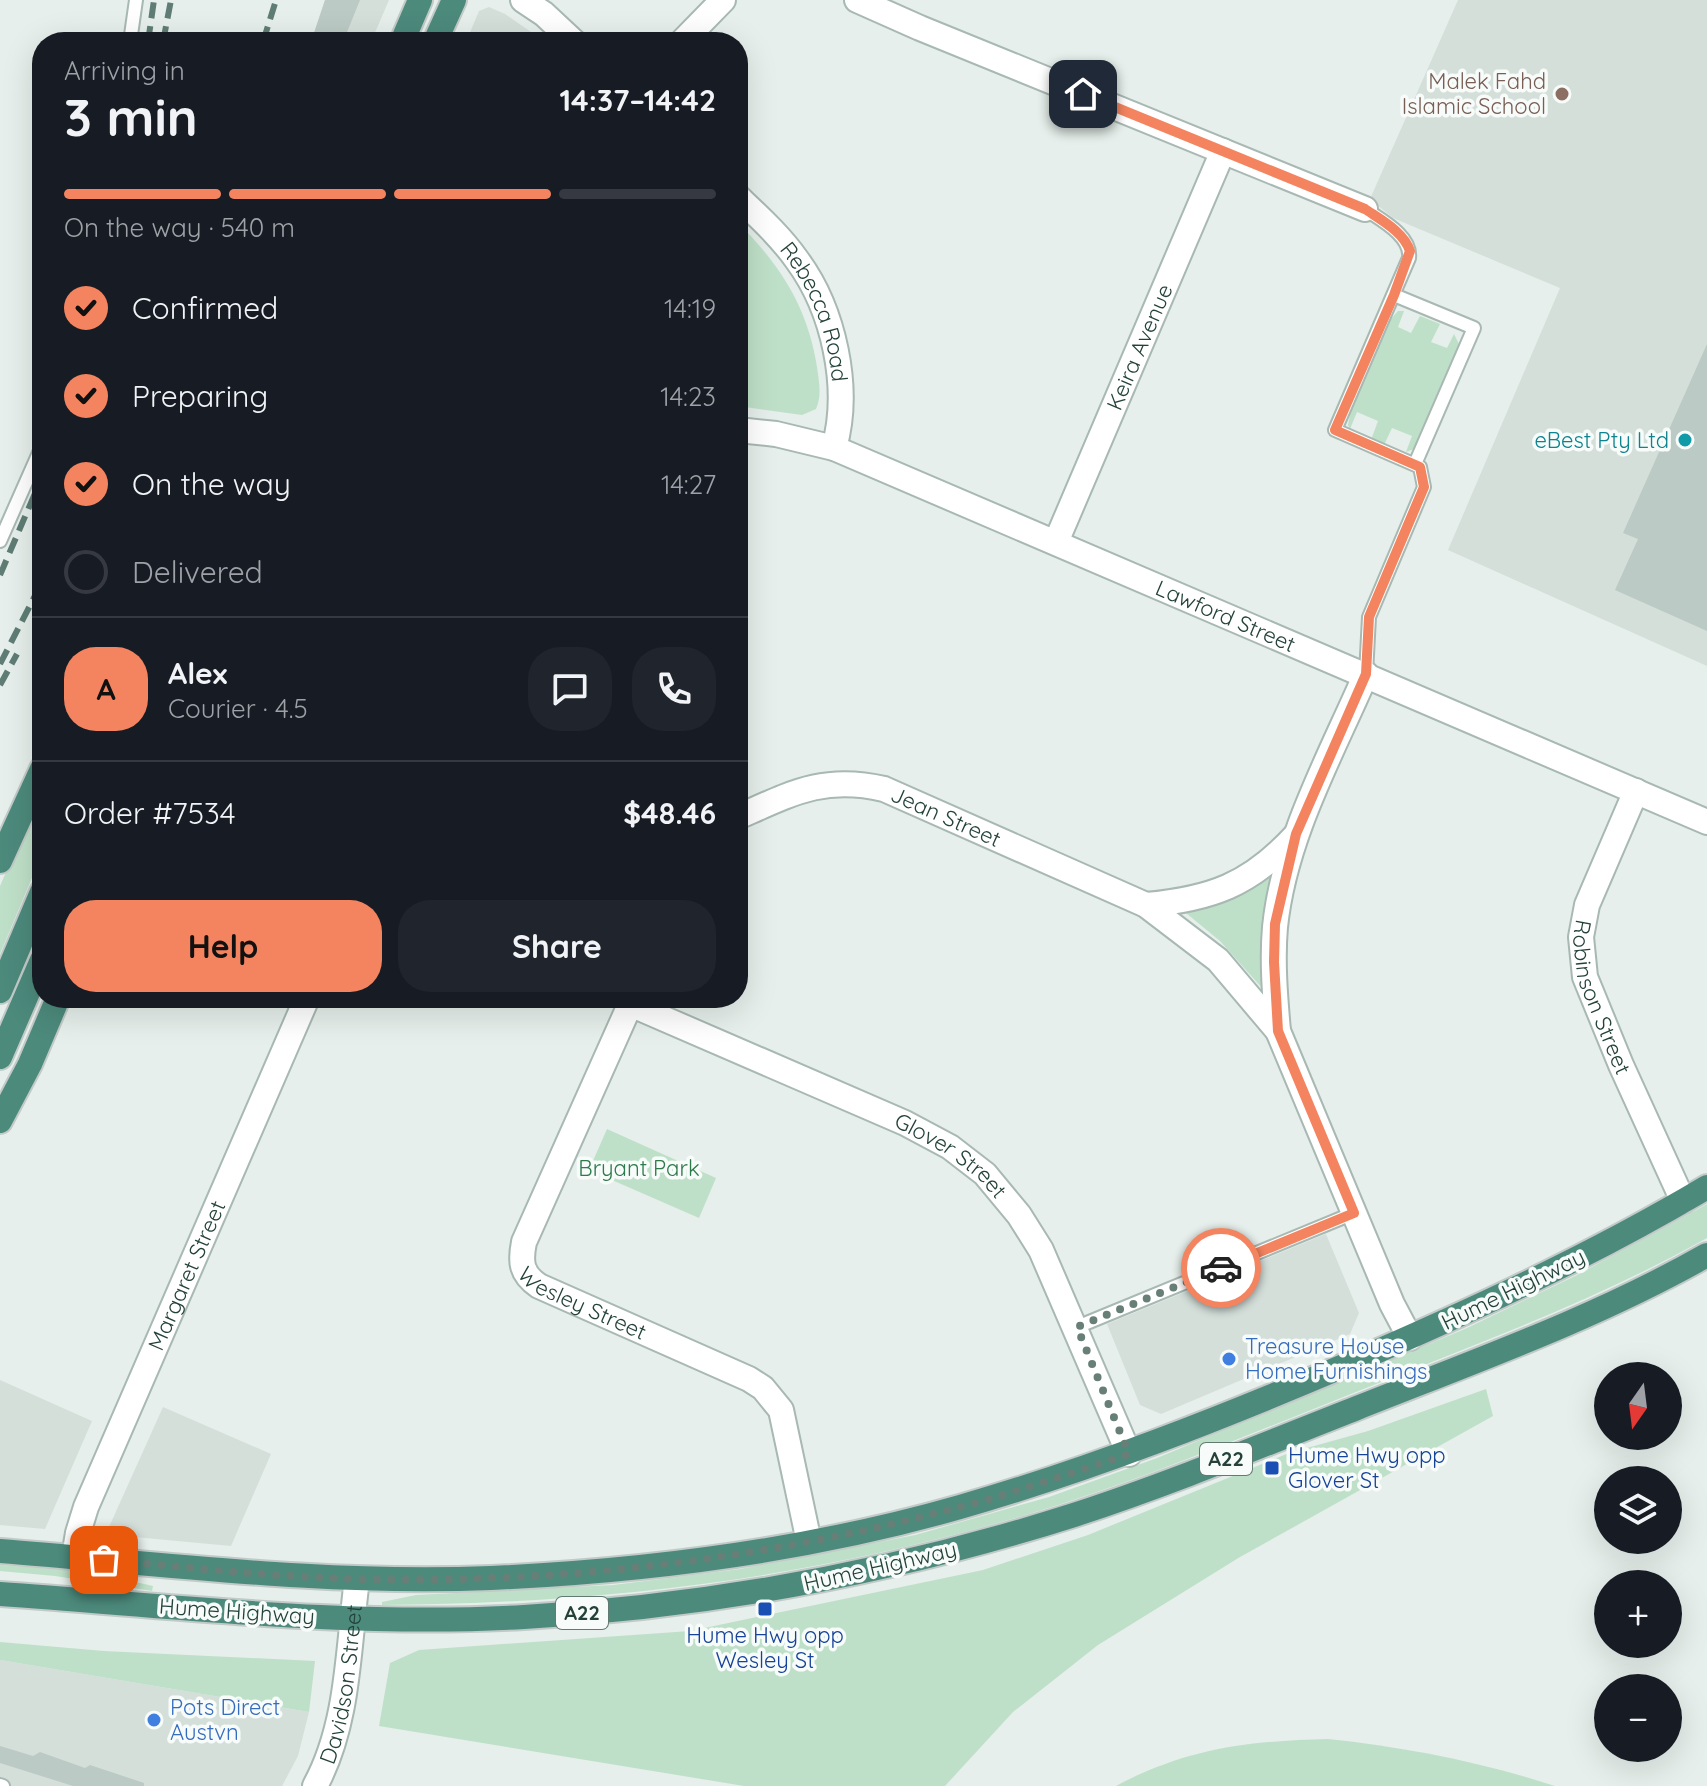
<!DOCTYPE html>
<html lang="en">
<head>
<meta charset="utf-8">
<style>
  :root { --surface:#171b24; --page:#20242c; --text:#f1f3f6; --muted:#9ea1a6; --line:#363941; --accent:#f4845f }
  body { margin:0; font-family:Quicksand,sans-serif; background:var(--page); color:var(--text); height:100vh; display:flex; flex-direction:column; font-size:30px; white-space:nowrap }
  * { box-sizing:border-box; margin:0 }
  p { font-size:26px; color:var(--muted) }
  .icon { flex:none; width:44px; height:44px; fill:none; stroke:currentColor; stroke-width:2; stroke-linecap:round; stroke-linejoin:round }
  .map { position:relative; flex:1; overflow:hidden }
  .drawer { position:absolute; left:32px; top:32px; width:716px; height:976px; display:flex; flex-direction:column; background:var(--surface); border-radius:32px; box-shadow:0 8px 32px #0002 }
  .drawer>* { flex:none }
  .needle { width:52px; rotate:194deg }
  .buttons { position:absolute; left:1594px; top:1362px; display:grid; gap:16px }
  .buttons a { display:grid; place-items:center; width:88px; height:88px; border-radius:50%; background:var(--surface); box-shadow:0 8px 32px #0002; font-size:40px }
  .pin { position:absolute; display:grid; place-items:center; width:68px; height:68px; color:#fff; margin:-34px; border-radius:16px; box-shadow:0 4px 12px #0006 }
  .courier { position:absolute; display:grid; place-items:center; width:80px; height:80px; margin:-40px; border:6px solid #f4845f; border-radius:50%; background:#fff; color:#222; box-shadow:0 2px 10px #0007 }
  .summary em { font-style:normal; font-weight:700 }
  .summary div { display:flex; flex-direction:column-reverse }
  .summary { display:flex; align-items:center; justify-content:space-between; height:136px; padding:0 32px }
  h1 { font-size:52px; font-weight:700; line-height:60px }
  .bar { display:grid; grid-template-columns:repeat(4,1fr); gap:12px 8px; align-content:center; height:96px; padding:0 32px }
  .bar i { height:10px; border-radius:6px; background:var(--line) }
  .bar .active { background:var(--accent) }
  .bar p { grid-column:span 4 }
  .line { display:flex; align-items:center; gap:20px; padding:0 32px; border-top:2px solid var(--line) }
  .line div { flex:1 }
  .round { display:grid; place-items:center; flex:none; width:84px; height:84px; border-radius:32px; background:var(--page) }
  ol { padding:0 32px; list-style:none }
  li { display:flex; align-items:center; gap:24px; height:88px }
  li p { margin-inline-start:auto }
  li .icon { padding:8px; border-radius:50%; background:var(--accent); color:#111; stroke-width:4 }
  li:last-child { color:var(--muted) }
  li i { width:44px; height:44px; border:4px solid var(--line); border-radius:50% }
  .cta { display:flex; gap:16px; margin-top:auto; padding:16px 32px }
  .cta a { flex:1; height:92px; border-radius:32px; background:var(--accent); color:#111; font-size:32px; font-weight:700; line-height:92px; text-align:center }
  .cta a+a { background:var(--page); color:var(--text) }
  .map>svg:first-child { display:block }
  .built { fill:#d4dfda }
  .green { fill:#bfe0c8 }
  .building { fill:#bbcac4 }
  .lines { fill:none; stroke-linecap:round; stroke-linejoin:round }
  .service-casing { stroke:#a8b8b2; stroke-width:16 }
  .minor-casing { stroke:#a8b8b2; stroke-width:28 }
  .trunk-casing { stroke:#c2cac8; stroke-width:28 }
  .service { stroke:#fff; stroke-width:12 }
  .minor { stroke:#fff; stroke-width:24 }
  .trunk { stroke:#4c8a7c; stroke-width:24 }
  .rail { stroke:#5f7d75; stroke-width:6; stroke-dasharray:16 8; stroke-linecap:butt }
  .done { stroke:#687f78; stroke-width:8; stroke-dasharray:0 14.4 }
  .route { stroke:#f4845f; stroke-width:10 }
  .education-dot { fill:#8d6e63; stroke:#f7fbf9; stroke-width:3 }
  .culture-dot { fill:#0f9aa8; stroke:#f7fbf9; stroke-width:3 }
  .shop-dot { fill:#3f7fe0; stroke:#f7fbf9; stroke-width:3 }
  .transit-dot { fill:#1a4fb4; stroke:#f7fbf9; stroke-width:3 }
  .labels { text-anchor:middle; stroke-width:7; stroke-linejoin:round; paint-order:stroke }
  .shield { fill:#f7fbf9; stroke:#637a73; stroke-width:2 }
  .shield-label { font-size:20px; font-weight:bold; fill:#24423a }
  .education-label { font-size:22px; fill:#785e54; stroke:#f7fbf9; text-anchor:end }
  .street-label { font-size:22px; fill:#24423a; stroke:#f7fbf9 }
  .culture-label { font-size:22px; fill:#0d838f; stroke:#f7fbf9; text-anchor:end }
  .park-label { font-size:22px; fill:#2d7a4b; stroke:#f7fbf9 }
  .shop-label { font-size:22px; fill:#366cbe; stroke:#f7fbf9; text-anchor:start }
  .transit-label { font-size:22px; fill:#164399; stroke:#f7fbf9; text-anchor:start }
</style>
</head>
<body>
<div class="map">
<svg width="1707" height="1786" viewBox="0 0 1707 1786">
  <rect width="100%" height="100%" fill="#e6efeb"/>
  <g class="built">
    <polygon points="325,0 389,0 371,42 311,42"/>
    <polygon points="1458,0 1707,0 1707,666 1448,550 1560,288 1393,218 1370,199"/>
    <polygon points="489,7 505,14 531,32 529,42 466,42 479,11"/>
    <polygon points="1326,1234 1359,1313 1350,1334 1161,1414 1140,1405 1107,1324"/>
    <polygon points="0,1380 92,1421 45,1529 0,1525"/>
    <polygon points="163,1407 271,1454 231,1546 113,1535 109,1527"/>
    <polygon points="0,1660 309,1712 298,1756 282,1786 0,1786"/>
  </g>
  <g class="green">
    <path d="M 738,223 C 780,264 808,308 817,367 C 819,381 822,396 816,409 L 802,415 L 738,406 Z"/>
    <polygon points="1398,311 1404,311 1398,327 1411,333 1420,316 1440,324 1431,342 1447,348 1454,334 1459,344 1414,449 1406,452 1412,436 1392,428 1384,445 1371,440 1378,421 1357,412 1350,429 1348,425 1351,409 1389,321"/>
    <polygon points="42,790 42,854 0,954 0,886"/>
    <path d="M 1268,877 L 1272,878 L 1263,989 L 1220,941 L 1186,913 L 1188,909 C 1220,908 1241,891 1268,877 Z"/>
    <polygon points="607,1129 716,1178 699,1218 589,1170"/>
    <path d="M 1707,1204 L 1707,1238 C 1595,1301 1474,1345 1356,1392 C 1247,1435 1140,1481 1029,1514 C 811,1579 608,1603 382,1605 L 382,1602 L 416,1595 L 613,1585 L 740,1569 L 915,1535 L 1049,1497 L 1157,1458 L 1467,1328 L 1577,1275 Z"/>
    <polygon points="1486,1389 1493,1416 1240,1557 1098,1645 1013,1712 945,1786 744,1786 379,1726 390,1663 419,1650 690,1631 983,1570 1088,1535 1289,1453 1368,1431"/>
    <polygon points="0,1565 91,1572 153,1586 152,1591 55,1576 0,1571"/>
    <polygon points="0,1642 104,1651 315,1661 309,1712 0,1660"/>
    <path d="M 1328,1739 C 1405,1747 1481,1762 1555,1786 L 1116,1786 C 1187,1748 1249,1741 1328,1739 Z"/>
  </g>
  <g class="building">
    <polygon points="325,0 360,0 343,42 311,42"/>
    <polygon points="1707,344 1707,631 1615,590 1638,539 1623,533"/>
    <polygon points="0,1746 33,1756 40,1752 85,1768 90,1765 144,1783 144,1786 73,1786 0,1763"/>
  </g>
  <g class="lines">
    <g class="service-casing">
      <g id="service">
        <polyline points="130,42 136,0"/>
        <path d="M 1365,209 C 1381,220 1412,236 1409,258 L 1335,430 L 1420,467 L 1424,487 L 1369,617 L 1366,674"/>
        <polyline points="1394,295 1474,328 1415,464"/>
        <polyline points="0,541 42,446"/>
        <polyline points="1077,1327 1354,1213"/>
        <polyline points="0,1785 3,1786"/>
      </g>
    </g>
    <g class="minor-casing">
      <g id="minor">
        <polyline points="523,0 544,14 574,42"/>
        <polyline points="857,0 920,28 1365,209"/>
        <polyline points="682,42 723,0"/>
        <path id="s1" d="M 738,197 C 759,217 780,236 797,260 C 834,310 851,388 834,448"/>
        <path id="s2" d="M 738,430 L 776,434 L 834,448 L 1707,822"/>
        <path id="s3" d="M 1056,542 L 1223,151"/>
        <path d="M 1366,674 C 1331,755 1284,838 1275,927 C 1272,961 1275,997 1278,1031 L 1392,1304 L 1410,1338"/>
        <path id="s4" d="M 1636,791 L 1587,905 L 1581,937 L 1585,977 L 1621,1065 L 1683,1201"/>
        <path id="s5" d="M 738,817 C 792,793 824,775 884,789 L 1146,905 L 1218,960 L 1278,1031"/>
        <path d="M 1146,905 C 1211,899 1250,885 1295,836"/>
        <path id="s6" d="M 633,998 L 524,1242 C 520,1262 521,1274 539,1286 L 749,1379 L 763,1388 L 781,1410 L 809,1542"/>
        <path id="s7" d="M 630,1004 L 905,1123 L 950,1147 L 985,1174 L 1019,1215 L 1041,1250 L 1129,1454"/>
        <path id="s8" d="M 74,1557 L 78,1533 L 86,1507 L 307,998"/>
        <path id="s9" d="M 315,1786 C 349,1724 348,1648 357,1579"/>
      </g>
    </g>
    <g class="trunk-casing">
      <g id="trunk">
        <polyline points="402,42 420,0"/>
        <polyline points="435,42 454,0"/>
        <polyline points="0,861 42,769"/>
        <polyline points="0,991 42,892"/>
        <polyline points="0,1057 42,960"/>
        <polyline points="0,1121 30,1064 58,998"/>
        <path d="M 0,1551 C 164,1564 327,1585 491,1578 C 646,1571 810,1550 960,1507 C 1092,1469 1219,1419 1346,1365 C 1469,1312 1591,1256 1707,1187"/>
        <path d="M 0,1594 C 174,1606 349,1627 524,1617 C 712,1606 895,1572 1074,1515 C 1169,1484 1263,1445 1357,1408 C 1475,1361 1596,1318 1707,1255"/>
      </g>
    </g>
    <use href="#service" class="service"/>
    <use href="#minor" class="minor"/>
    <use href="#trunk" class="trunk"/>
    <g class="rail">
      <polyline points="148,42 154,0"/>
      <polyline points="163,42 171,0"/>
      <polyline points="263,42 276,0"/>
      <polyline points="0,575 42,477"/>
      <polyline points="0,664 42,582"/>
      <polyline points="0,685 17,654"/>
    </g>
  </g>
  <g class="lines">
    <path class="done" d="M 104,1560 C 188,1567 272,1577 357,1579 C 558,1584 762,1560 956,1508 C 1014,1493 1072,1473 1129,1454 L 1077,1327 L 1221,1268"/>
    <path class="route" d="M 1083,94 L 1365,209 C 1381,220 1404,232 1410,251 L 1394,295 L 1335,430 L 1420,467 L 1424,487 L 1369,617 L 1366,674 L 1296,834 L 1275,924 L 1274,962 L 1278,1031 L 1354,1213 L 1221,1268"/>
  </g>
  <circle class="education-dot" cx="1562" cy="94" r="8"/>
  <circle class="culture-dot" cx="1685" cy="440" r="8"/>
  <g class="shop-dot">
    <circle cx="1229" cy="1359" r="8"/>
    <circle cx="154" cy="1720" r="8"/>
  </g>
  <g class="transit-dot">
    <rect x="1264" y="1460" width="16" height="16" rx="4"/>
    <rect x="757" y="1601" width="16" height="16" rx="4"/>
  </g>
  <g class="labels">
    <g class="shield">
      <rect x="1200" y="1443" width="52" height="32" rx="6"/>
      <rect x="556" y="1597" width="52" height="32" rx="6"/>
    </g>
    <g class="shield-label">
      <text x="1226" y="1466">A22</text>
      <text x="582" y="1620">A22</text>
    </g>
    <g class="education-label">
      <text x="1546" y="89">Malek Fahd<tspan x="1546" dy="25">Islamic School</tspan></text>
    </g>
    <g class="street-label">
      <text dy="8" stroke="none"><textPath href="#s1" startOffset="142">Rebecca Road</textPath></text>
      <text dy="8" stroke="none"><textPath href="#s3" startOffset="212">Keira Avenue</textPath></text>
      <text dy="8" stroke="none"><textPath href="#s2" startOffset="524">Lawford Street</textPath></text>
      <text dy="8" stroke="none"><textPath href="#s5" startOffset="220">Jean Street</textPath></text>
      <text dy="8" stroke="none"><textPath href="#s4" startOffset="220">Robinson Street</textPath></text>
      <text dy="8" stroke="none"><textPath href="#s7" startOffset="356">Glover Street</textPath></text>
      <text dy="8" stroke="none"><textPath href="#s8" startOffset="304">Margaret Street</textPath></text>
      <text transform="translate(1513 1289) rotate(-26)" y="8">Hume Highway</text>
      <text dy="8" stroke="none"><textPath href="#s6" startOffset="364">Wesley Street</textPath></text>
      <text transform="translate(880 1566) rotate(-13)" y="8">Hume Highway</text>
      <text transform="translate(237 1611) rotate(4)" y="8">Hume Highway</text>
      <text dy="8" stroke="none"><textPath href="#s9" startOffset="106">Davidson Street</textPath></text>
    </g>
    <g class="culture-label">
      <text x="1669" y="448">eBest Pty Ltd</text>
    </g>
    <g class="park-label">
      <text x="639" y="1176">Bryant Park</text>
    </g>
    <g class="shop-label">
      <text x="1245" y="1354">Treasure House<tspan x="1245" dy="25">Home Furnishings</tspan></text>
      <text x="170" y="1715">Pots Direct<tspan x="170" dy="25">Austvn</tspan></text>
    </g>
    <g class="transit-label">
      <text x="1288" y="1463">Hume Hwy opp<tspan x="1288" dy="25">Glover St</tspan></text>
      <text x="765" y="1643" text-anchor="middle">Hume Hwy opp<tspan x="765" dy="25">Wesley St</tspan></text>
    </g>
  </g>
</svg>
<div class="buttons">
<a><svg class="needle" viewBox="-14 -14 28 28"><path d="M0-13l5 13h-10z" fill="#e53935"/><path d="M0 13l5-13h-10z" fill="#9ea1a6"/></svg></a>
<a><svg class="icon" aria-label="layers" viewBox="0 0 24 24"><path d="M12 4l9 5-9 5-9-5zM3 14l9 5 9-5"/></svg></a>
<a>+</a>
<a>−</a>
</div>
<div class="pin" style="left:104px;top:1560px;background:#ea580c"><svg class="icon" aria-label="bag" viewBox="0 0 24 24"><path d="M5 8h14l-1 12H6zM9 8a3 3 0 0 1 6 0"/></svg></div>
<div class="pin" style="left:1083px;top:94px;background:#1f2937"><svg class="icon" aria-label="home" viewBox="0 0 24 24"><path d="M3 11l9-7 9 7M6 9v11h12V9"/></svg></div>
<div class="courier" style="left:1221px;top:1268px"><svg class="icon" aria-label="car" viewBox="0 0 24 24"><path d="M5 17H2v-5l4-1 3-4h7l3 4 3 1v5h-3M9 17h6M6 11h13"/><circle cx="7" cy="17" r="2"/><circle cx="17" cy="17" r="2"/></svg></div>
<section class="drawer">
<div class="summary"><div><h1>3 min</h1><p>Arriving in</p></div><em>14:37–14:42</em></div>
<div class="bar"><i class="active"></i><i class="active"></i><i class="active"></i><i></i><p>On the way · 540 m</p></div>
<ol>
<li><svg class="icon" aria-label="check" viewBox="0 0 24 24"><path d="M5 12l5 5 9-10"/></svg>Confirmed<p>14:19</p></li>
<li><svg class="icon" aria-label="check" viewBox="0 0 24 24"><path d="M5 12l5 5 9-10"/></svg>Preparing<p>14:23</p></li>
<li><svg class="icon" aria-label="check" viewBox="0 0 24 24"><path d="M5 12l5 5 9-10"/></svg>On the way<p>14:27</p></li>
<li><i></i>Delivered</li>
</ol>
<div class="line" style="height:144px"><b class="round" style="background:var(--accent);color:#111">A</b><div><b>Alex</b><p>Courier · 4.5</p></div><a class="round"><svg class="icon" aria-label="chat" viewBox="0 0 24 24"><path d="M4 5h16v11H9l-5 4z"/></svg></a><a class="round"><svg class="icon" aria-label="phone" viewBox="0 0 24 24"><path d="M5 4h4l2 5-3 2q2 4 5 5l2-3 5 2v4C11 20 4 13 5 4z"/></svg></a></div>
<div class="line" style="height:104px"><div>Order #7534</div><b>$48.46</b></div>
<div class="cta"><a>Help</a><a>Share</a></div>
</section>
</div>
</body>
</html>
